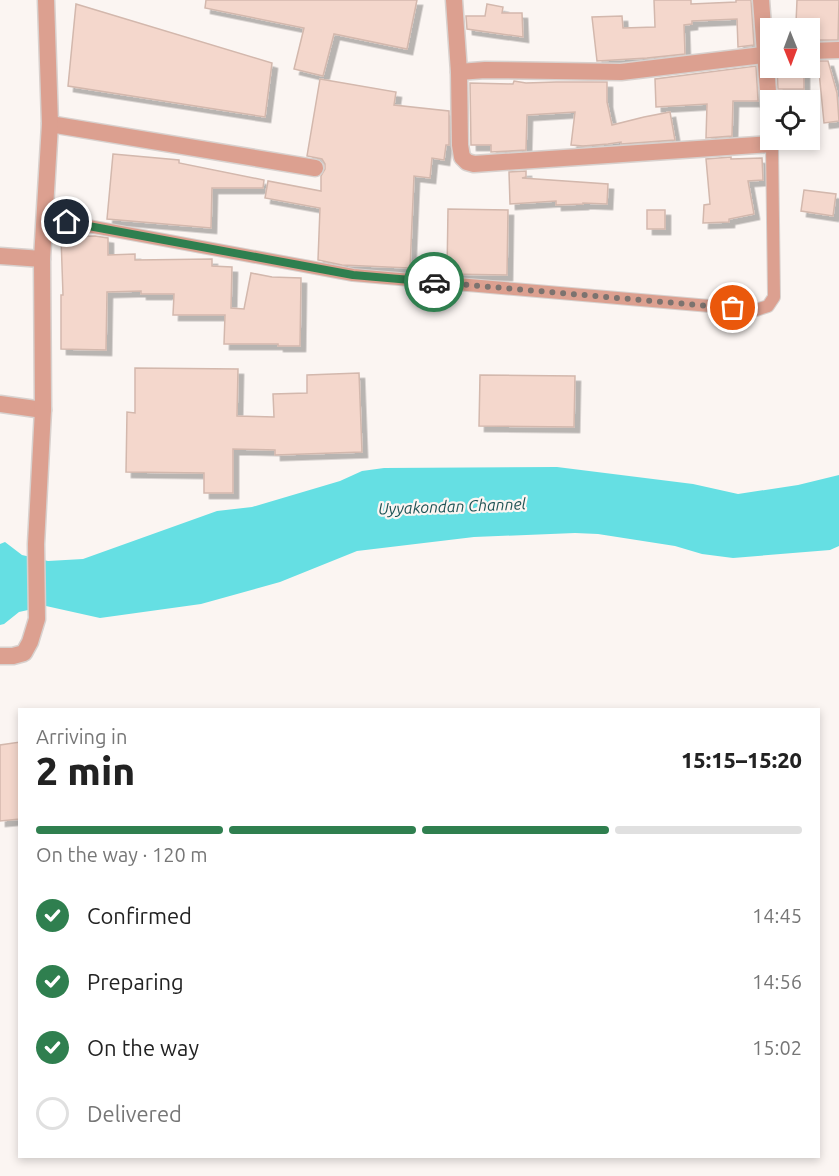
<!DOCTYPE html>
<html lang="en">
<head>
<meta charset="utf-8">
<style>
  :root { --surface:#fff; --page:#f2f2f2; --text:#222; --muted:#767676; --line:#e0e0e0; --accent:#2f7f4f }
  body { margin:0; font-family:Ubuntu,sans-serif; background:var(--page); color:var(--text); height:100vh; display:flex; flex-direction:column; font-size:22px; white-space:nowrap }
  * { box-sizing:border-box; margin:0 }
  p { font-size:20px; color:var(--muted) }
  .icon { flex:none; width:33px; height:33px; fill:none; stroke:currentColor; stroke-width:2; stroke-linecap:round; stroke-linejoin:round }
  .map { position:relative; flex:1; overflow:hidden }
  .sheet { position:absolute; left:18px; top:708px; width:802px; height:450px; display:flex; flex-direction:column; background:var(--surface); border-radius:0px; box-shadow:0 3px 9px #0003 }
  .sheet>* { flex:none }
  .needle { width:39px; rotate:179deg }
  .tools { position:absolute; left:760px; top:18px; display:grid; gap:12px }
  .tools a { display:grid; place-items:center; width:60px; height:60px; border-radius:0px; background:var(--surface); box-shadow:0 3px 9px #0003; font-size:30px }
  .pin { position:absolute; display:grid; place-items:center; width:51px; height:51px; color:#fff; margin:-26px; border:3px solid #fff; border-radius:50%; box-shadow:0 2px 6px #0007 }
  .courier { position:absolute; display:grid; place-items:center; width:60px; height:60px; margin:-30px; border:4px solid #2f7f4f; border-radius:50%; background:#fff; color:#222; box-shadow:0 2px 8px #0007 }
  .overview em { font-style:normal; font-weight:800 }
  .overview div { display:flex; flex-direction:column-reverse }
  .overview { display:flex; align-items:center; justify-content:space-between; height:102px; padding:0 18px }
  h1 { font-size:39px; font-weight:800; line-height:45px }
  .bar { display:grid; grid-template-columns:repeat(4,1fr); gap:9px 6px; align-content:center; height:72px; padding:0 18px }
  .bar i { height:8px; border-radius:4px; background:var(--line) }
  .bar .on { background:var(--accent) }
  .bar p { grid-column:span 4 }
  ol { padding:0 18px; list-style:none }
  li { display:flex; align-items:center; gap:18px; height:66px }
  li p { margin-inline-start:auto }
  li .icon { padding:6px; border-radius:50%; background:var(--accent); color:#fff; stroke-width:4 }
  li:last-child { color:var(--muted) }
  li i { width:33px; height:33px; border:3px solid var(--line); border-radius:50% }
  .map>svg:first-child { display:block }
  .water { fill:#65dfe3 }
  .building { fill:#f4d7cc; stroke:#d3b8ad; stroke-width:1.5; filter:url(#shadow) }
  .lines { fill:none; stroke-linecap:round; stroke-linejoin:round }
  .service-casing { stroke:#d8d1ce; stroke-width:14 }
  .minor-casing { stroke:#d8d1ce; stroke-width:19 }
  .tertiary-casing { stroke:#d8d1ce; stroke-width:19 }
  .service { stroke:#dca090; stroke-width:12 }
  .minor { stroke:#dca090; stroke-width:16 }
  .tertiary { stroke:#dca090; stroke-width:16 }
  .done { stroke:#7c736f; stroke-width:6; stroke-dasharray:0 10.8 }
  .route { stroke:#2f7f4f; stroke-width:8 }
  .labels { text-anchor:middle; stroke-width:4.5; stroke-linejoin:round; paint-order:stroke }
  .water-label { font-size:16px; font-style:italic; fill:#1e5355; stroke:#fbf5f2 }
</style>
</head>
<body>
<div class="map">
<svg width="839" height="1176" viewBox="0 0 839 1176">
  <defs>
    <filter id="shadow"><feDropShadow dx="5.5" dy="5.5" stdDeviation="0" flood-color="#0004"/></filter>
  </defs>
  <rect width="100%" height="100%" fill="#fbf5f2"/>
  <polygon class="water" points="557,467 693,484 738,494 798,485 839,475 839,546 830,550 733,558 702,554 675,546 598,534 575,533 474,537 357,551 280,582 201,604 100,618 46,606 19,612 4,624 0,625 0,544 5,542 22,555 48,561 83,559 217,511 252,507 340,481 362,471 384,468"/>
  <g class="building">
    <polygon points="206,0 417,0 407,49 334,34 323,76 294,69 304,28 205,8"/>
    <polygon points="654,0 691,0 691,4 736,2 736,0 751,0 754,45 738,47 737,19 692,21 692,24 684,25 685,54 647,58 597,61 592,17 622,16 623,28 655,27"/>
    <polygon points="797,0 839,0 838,40 810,40 809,23 796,23"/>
    <polygon points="76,4 272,63 265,117 68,86"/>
    <polygon points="487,4 503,7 502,13 522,13 523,37 467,29 466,16 485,16"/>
    <polygon points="818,61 828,61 837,93 839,121 824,123"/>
    <polygon points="756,66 758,101 733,101 732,136 706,138 707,104 656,107 655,79"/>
    <polygon points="777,68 804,68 804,89 778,89"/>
    <polygon points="320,79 396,92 394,105 449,111 449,145 446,145 444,160 432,158 430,178 414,176 410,268 342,265 318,260 320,208 265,198 268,181 321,191 321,176 325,169 325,164 322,159 307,156"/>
    <polygon points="514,81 526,83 556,82 607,82 607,102 612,125 644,117 670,112 675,140 621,144 621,142 608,144 583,146 571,145 575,112 527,115 526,150 491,152 491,145 471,145 470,83 513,84"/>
    <polygon points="113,154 179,160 179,163 264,180 263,188 212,188 211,228 107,219"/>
    <polygon points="731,157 731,159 762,158 763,180 748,181 754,214 729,219 729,222 703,223 704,205 710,204 706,159"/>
    <polygon points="526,171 526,177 522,178 608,184 607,204 583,203 583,204 556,205 556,201 510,204 509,172"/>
    <polygon points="804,190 836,194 833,216 801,211"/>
    <polygon points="448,209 508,210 507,275 447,274"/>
    <rect x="647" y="210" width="18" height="19"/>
    <polygon points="95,236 108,238 108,255 135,254 135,260 212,259 212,266 232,267 231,308 244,309 251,273 272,277 301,278 300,346 278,346 278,344 224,344 225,315 173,315 174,294 141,294 141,291 107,292 106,350 61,349 61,295 63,295 61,237"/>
    <polygon points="135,368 238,369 237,416 274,417 273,394 307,393 307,375 359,373 362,452 275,455 275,450 233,449 233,493 204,493 204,473 126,472 127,412 135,413"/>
    <polygon points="480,375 575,376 574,427 479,426"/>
    <polygon points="20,742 20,819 0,821 0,745"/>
  </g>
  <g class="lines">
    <g class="service-casing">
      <polyline id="service" points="45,218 353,275 756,310 768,306 774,297 772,144"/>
    </g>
    <g class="minor-casing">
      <g id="minor">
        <polyline points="454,0 459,72"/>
        <polyline points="761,0 771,131"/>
        <polyline points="810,51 839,50"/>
        <polyline points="771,54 621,72 485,70 459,72 460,145 462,157 467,162 474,164 772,144 772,140"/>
        <polyline points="50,124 315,168"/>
        <polyline points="0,256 42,259"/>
        <polyline points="0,404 43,410"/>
      </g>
    </g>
    <g class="tertiary-casing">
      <polyline id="tertiary" points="0,656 13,656 24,653 30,642 37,619 36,544 43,410 42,259 50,124 46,0"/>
    </g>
    <use href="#service" class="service"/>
    <use href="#minor" class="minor"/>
    <use href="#tertiary" class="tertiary"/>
  </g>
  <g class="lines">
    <polyline class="done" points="434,282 733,308"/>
    <polyline class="route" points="67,222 353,275 434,282"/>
  </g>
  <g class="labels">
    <g class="water-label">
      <text transform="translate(452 506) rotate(-2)" y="6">Uyyakondan Channel</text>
    </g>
  </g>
</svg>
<div class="tools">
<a><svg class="needle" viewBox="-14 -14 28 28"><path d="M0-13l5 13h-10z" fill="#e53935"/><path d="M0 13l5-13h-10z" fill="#767676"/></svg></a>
<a><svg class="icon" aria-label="locate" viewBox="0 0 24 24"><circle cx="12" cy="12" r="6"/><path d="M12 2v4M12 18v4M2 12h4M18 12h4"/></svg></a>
</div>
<div class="pin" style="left:733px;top:308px;background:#ea580c"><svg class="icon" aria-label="bag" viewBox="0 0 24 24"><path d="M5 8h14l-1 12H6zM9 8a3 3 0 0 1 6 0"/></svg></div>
<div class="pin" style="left:67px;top:222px;background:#1f2937"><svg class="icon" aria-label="home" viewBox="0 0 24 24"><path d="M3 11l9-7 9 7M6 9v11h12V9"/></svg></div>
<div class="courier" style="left:434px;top:282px"><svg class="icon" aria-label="car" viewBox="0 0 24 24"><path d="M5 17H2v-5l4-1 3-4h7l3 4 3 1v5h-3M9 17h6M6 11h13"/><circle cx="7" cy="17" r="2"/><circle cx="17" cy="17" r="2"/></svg></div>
<section class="sheet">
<div class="overview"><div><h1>2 min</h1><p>Arriving in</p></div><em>15:15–15:20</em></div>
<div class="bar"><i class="on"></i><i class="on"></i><i class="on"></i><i></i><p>On the way · 120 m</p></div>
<ol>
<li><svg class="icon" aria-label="check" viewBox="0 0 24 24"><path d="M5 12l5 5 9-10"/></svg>Confirmed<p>14:45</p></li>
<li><svg class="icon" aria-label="check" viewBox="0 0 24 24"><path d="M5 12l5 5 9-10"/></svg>Preparing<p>14:56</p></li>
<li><svg class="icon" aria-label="check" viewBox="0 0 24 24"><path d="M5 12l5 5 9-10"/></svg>On the way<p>15:02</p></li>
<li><i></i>Delivered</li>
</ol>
</section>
</div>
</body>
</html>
